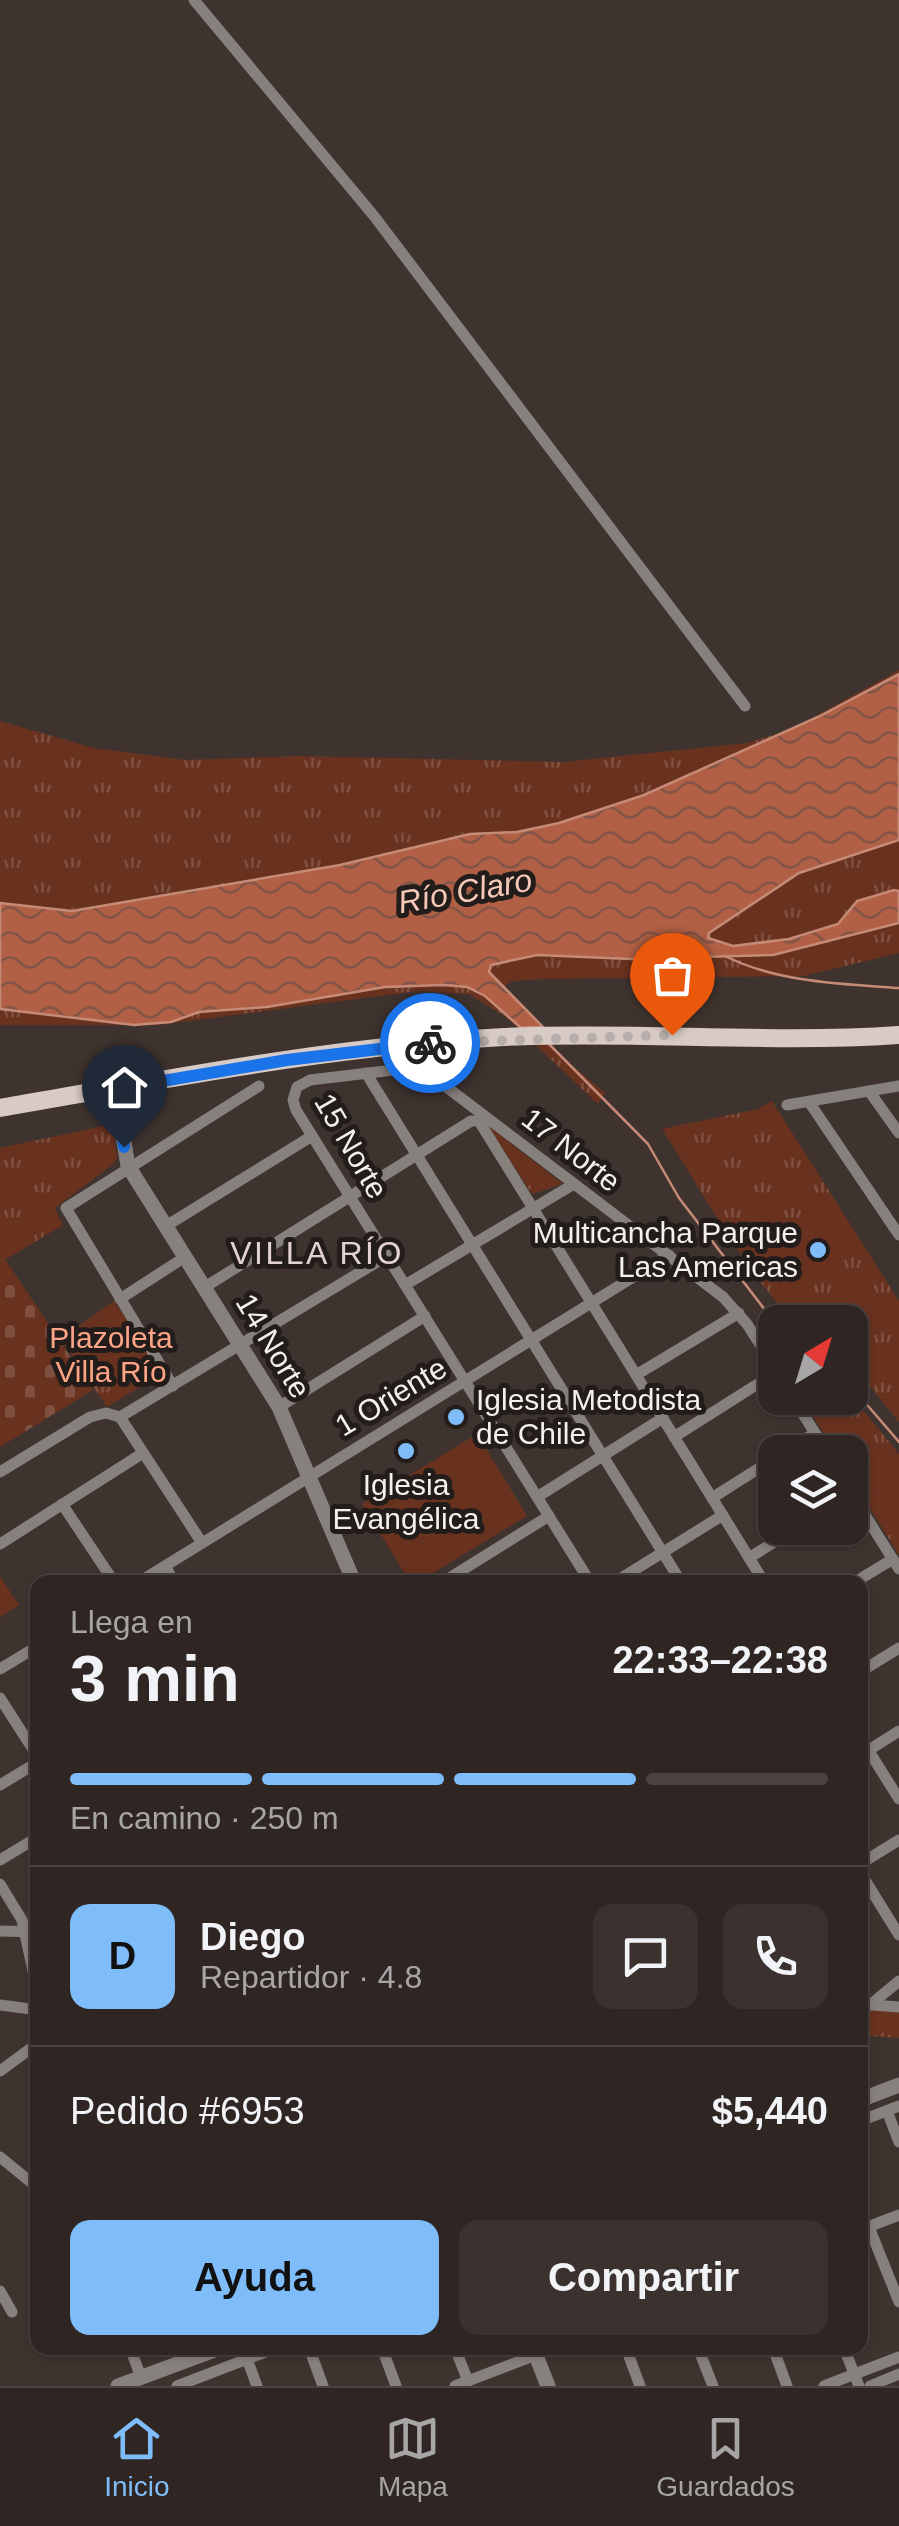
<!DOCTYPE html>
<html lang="es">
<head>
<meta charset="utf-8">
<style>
  :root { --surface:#2f2623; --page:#3b3230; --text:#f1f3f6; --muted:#a7a5a6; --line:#4a4341; --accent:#7fbdfa }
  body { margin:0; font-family:Helvetica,sans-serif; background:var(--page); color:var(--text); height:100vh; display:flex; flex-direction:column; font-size:38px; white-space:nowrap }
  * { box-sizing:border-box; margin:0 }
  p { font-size:32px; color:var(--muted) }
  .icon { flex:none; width:55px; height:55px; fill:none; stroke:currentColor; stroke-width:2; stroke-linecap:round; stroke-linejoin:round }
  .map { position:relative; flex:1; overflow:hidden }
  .drawer { position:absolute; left:30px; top:1575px; width:838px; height:780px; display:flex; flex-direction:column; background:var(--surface); border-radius:20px; box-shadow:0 2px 8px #0004,0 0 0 2px var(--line) }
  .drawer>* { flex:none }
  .needle { width:65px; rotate:38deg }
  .controls { position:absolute; left:758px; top:1305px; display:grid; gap:20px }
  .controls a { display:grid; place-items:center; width:110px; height:110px; border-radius:20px; background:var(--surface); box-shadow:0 2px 8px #0004,0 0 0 2px var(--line); font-size:50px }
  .pin { position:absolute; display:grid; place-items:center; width:85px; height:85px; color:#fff; margin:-102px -42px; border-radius:50% 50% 50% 0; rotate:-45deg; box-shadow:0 0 10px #0007 }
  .pin .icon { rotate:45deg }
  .courier { position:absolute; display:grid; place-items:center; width:100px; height:100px; margin:-50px; border:8px solid #1a73e8; border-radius:50%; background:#fff; color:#222; box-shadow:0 2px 12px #0007 }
  .overview em { font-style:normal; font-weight:600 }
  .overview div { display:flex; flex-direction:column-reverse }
  .overview { display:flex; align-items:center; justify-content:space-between; height:170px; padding:0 40px }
  h1 { font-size:65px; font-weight:600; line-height:75px }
  .bar { display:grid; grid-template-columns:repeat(4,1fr); gap:15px 10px; align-content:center; height:120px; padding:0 40px }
  .bar i { height:12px; border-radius:8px; background:var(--line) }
  .bar .on { background:var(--accent) }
  .bar p { grid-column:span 4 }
  .line { display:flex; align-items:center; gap:25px; padding:0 40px; border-top:2px solid var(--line) }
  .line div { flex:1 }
  .round { display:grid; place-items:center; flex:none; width:105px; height:105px; border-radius:20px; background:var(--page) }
  .cta { display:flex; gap:20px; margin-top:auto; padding:20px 40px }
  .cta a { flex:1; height:115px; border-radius:20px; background:var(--accent); color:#111; font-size:40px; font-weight:600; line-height:115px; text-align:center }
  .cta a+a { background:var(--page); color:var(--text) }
  .tabs { display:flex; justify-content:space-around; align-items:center; height:140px; border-top:2px solid var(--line); background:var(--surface); font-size:28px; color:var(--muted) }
  .tabs a { display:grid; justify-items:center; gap:5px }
  .tabs .on { color:var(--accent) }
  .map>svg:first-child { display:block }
  .grass { fill:url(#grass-tufts) }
  .cemetery { fill:url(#cemetery-stones) }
  .pitch { fill:#69321f }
  .water { fill:url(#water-waves); stroke:#c68b77; stroke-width:2.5 }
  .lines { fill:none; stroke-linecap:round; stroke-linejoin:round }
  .stream { stroke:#c68b77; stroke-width:2.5 }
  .minor { stroke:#87817e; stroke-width:11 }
  .tertiary { stroke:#87817e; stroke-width:15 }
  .primary { stroke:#d8cbc6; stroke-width:18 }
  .done { stroke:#b7adaa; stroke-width:10; stroke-dasharray:0 18 }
  .route { stroke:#1a73e8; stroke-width:12 }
  .poi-dot { fill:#7fbdfa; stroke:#221c1a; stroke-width:4 }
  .labels { text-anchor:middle; stroke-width:10; stroke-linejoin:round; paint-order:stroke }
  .street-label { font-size:30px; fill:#f7efec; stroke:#221c1a }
  .poi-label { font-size:30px; fill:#f7efec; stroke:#221c1a; text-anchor:end }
  .park-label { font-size:30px; fill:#fda487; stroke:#221c1a }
  .water-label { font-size:32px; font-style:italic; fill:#f6c8b8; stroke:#221c1a }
  .neighbourhood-label { font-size:32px; letter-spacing:2.5px; fill:#e3d3ce; stroke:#221c1a }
</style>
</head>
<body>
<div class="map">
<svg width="899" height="2386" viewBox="0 0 899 2386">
  <defs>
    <pattern id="grass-tufts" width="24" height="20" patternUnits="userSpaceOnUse" patternTransform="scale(2.5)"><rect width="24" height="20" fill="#69321f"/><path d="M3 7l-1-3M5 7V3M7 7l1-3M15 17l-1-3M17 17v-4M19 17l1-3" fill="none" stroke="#7f5040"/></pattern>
    <pattern id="cemetery-stones" width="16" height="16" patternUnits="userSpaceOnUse" patternTransform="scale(2.5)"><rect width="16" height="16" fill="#69321f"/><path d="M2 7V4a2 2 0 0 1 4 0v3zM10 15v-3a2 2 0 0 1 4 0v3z" fill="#7f5040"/></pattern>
    <pattern id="water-waves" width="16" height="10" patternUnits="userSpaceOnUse" patternTransform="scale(2.5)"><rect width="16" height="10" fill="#b16045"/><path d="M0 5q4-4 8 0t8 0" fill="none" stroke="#835546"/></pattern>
  </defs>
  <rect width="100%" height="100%" fill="#3f332f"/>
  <g class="grass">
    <polygon points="899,670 899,953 804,976 546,979 513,981 503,987 557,1053 605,1093 598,1104 506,1017 469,994 418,991 159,1025 0,1025 0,721 94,748 185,760 299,756 563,762 747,743 792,729"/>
    <path d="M 772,1101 L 899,1301 L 899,1422 L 850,1362 L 850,1322 C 835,1322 809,1327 796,1320 C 762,1299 688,1169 662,1129 L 758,1109 Z"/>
    <polygon points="113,1124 117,1159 111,1166 55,1208 63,1225 5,1260 0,1252 0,1148"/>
    <polygon points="488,1126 563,1184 532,1194"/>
    <polygon points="114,1301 163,1373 107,1407 60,1339"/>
    <polygon points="850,1394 899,1454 899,1555 850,1476 850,1452 836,1452 801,1398 850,1398"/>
    <polygon points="860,2008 899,2012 899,2038 860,2035"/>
  </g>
  <polygon class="cemetery" points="0,1252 93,1390 0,1447"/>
  <g class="pitch">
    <polygon points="828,1214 843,1278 808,1286 793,1222"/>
    <polygon points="477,1434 527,1516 418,1582 410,1582 362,1504"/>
    <polygon points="891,1462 899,1475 899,1510 891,1515 867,1478"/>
    <polygon points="0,1576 19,1605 0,1617"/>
  </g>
  <polygon class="water" points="899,674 899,840 799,873 709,933 708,938 733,946 789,939 838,924 857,901 894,890 899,891 899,923 773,955 631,959 537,955 491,965 489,972 542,1026 521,1028 485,996 467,987 444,985 385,987 267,1007 199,1012 171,1022 134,1025 0,1009 0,903 72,911 340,865 470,834 517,832 559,823 644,795 820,716"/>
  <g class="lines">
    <g class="stream">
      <path d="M 725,956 C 776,982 842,984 899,988"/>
      <polyline points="548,1043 648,1144 679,1198 775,1323"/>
      <polyline points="850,1385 899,1442"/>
    </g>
    <g class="minor">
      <polyline points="194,0 374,216 745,706"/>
      <polyline points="366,1073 681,1582"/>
      <polyline points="869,1091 899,1133"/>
      <polyline points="809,1102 899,1235"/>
      <polyline points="787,1105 899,1086"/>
      <polyline points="166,1226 312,1136"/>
      <polyline points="405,1285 574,1184"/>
      <polyline points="205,1287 471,1121 479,1121 764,1582"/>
      <polyline points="120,1299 185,1257"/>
      <polyline points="636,1375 739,1313"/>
      <polyline points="173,1386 66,1208 259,1086"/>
      <polyline points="793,1398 827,1452"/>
      <polyline points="279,1407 425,1316"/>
      <polyline points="120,1417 202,1543"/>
      <polyline points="674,1437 775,1373"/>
      <polyline points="783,1452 815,1433"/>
      <polyline points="0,1472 90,1417 106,1413 120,1417 387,1256"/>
      <polyline points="850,1491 899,1569"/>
      <polyline points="537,1497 663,1418"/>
      <polyline points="712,1498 775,1458"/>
      <polyline points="62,1504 114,1582"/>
      <polyline points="0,1544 143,1453"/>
      <polyline points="749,1558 796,1528"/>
      <polyline points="166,1566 173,1582"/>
      <polyline points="139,1582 669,1255"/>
      <polyline points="443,1582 549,1516"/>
      <polyline points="590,1582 296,1110 293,1100 297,1087 310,1080 402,1069 432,1076 723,1297 747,1324 775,1368"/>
      <polyline points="615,1582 723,1515"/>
      <polyline points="855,1582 893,1559"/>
      <polyline points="0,1669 38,1646"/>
      <polyline points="860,1672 899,1648"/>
      <polyline points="0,1698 38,1757"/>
      <polyline points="860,1737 899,1799"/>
      <polyline points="869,1750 899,1731"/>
      <polyline points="0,1785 38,1762"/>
      <polyline points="0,1860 38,1837"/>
      <polyline points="860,1864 899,1840"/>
      <polyline points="860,1872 899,1935"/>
      <polyline points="0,1884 22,1920 38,1994"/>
      <polyline points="0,1931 38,1932"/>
      <polyline points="860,2004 899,2007"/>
      <polyline points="0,2005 38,2010"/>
      <polyline points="870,2005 899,1981"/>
      <polyline points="0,2071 38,2043"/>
      <polyline points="887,2111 899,2142"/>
      <polyline points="860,2121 899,2106"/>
      <polyline points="0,2157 38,2188"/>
      <polyline points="869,2227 899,2302"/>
      <polyline points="860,2230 899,2215"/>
      <polyline points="0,2291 12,2312"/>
      <polyline points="130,2348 141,2377"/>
      <polyline points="309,2348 323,2386"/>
      <polyline points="382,2348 396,2386"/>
      <polyline points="455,2348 468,2381"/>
      <polyline points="626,2348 640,2386"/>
      <polyline points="698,2348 713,2386"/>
      <polyline points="773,2348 787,2386"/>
      <polyline points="844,2348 859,2386"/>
      <polyline points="247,2359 257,2386"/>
      <polyline points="177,2386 276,2348"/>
      <polyline points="455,2386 554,2348"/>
      <polyline points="824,2386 899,2357"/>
      <polyline points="870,2386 899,2374"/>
    </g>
    <g class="tertiary">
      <polyline points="115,1089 128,1166 279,1407 354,1582"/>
      <polyline points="860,2100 899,2085"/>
      <polyline points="533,2348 548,2386"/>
      <polyline points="118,2386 220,2348"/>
    </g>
    <path class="primary" d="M 0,1108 C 167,1079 335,1046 504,1037 C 636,1031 768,1044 899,1035"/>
  </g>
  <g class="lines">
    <polyline class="done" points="430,1043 672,1035"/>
    <polyline class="route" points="124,1147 115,1089 287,1060 430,1043"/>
  </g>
  <g class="poi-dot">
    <circle cx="818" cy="1250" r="10"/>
    <circle cx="456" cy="1417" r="10"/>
    <circle cx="406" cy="1451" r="10"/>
  </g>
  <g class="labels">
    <g class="street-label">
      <text transform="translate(351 1146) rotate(60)" y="10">15 Norte</text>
      <text transform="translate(571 1150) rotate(38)" y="10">17 Norte</text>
      <text transform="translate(273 1346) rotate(59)" y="10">14 Norte</text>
      <text transform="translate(391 1397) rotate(-31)" y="10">1 Oriente</text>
    </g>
    <g class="poi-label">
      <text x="798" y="1243">Multicancha Parque<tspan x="798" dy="34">Las Americas</tspan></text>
      <text x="476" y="1410" text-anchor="start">Iglesia Metodista<tspan x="476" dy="34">de Chile</tspan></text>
      <text x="406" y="1495" text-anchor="middle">Iglesia<tspan x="406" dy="34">Evangélica</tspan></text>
    </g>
    <g class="park-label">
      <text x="111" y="1348">Plazoleta<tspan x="111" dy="34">Villa Río</tspan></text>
    </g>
    <g class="water-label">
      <text transform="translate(465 891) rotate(-10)" y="11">Río Claro</text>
    </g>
    <g class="neighbourhood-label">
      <text x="317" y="1264">VILLA RÍO</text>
    </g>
  </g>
</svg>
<div class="controls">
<a><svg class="needle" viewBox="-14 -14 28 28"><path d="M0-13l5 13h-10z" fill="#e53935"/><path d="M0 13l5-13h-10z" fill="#a7a5a6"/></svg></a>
<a><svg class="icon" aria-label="layers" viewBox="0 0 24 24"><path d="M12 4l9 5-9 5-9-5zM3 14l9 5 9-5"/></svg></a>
</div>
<div class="pin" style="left:672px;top:1035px;background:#ea580c"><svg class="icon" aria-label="bag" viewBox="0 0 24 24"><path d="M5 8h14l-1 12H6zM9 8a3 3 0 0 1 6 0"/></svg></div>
<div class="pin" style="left:124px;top:1147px;background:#1f2937"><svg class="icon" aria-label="home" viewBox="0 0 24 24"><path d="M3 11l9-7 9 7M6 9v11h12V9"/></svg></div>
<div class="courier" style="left:430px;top:1043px"><svg class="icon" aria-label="bike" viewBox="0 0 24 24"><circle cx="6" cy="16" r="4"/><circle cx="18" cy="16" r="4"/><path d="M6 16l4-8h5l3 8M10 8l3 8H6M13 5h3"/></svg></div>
<section class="drawer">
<div class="overview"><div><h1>3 min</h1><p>Llega en</p></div><em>22:33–22:38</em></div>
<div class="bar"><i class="on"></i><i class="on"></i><i class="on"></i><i></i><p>En camino · 250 m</p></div>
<div class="line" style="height:180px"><b class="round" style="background:var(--accent);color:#111">D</b><div><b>Diego</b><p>Repartidor · 4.8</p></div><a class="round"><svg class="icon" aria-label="chat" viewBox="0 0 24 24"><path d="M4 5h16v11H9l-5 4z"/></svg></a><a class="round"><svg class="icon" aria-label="phone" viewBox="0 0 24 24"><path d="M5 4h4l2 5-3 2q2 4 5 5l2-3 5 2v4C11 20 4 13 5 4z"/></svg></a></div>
<div class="line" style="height:130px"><div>Pedido #6953</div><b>$5,440</b></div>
<div class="cta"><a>Ayuda</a><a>Compartir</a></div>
</section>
</div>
<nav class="tabs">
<a class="on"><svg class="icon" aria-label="home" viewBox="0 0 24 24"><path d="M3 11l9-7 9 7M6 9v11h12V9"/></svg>Inicio</a>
<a><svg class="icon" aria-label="map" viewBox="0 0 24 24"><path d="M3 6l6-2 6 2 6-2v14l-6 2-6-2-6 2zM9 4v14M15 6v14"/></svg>Mapa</a>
<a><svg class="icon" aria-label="saved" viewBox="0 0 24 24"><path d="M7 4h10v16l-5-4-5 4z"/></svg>Guardados</a>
</nav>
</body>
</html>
